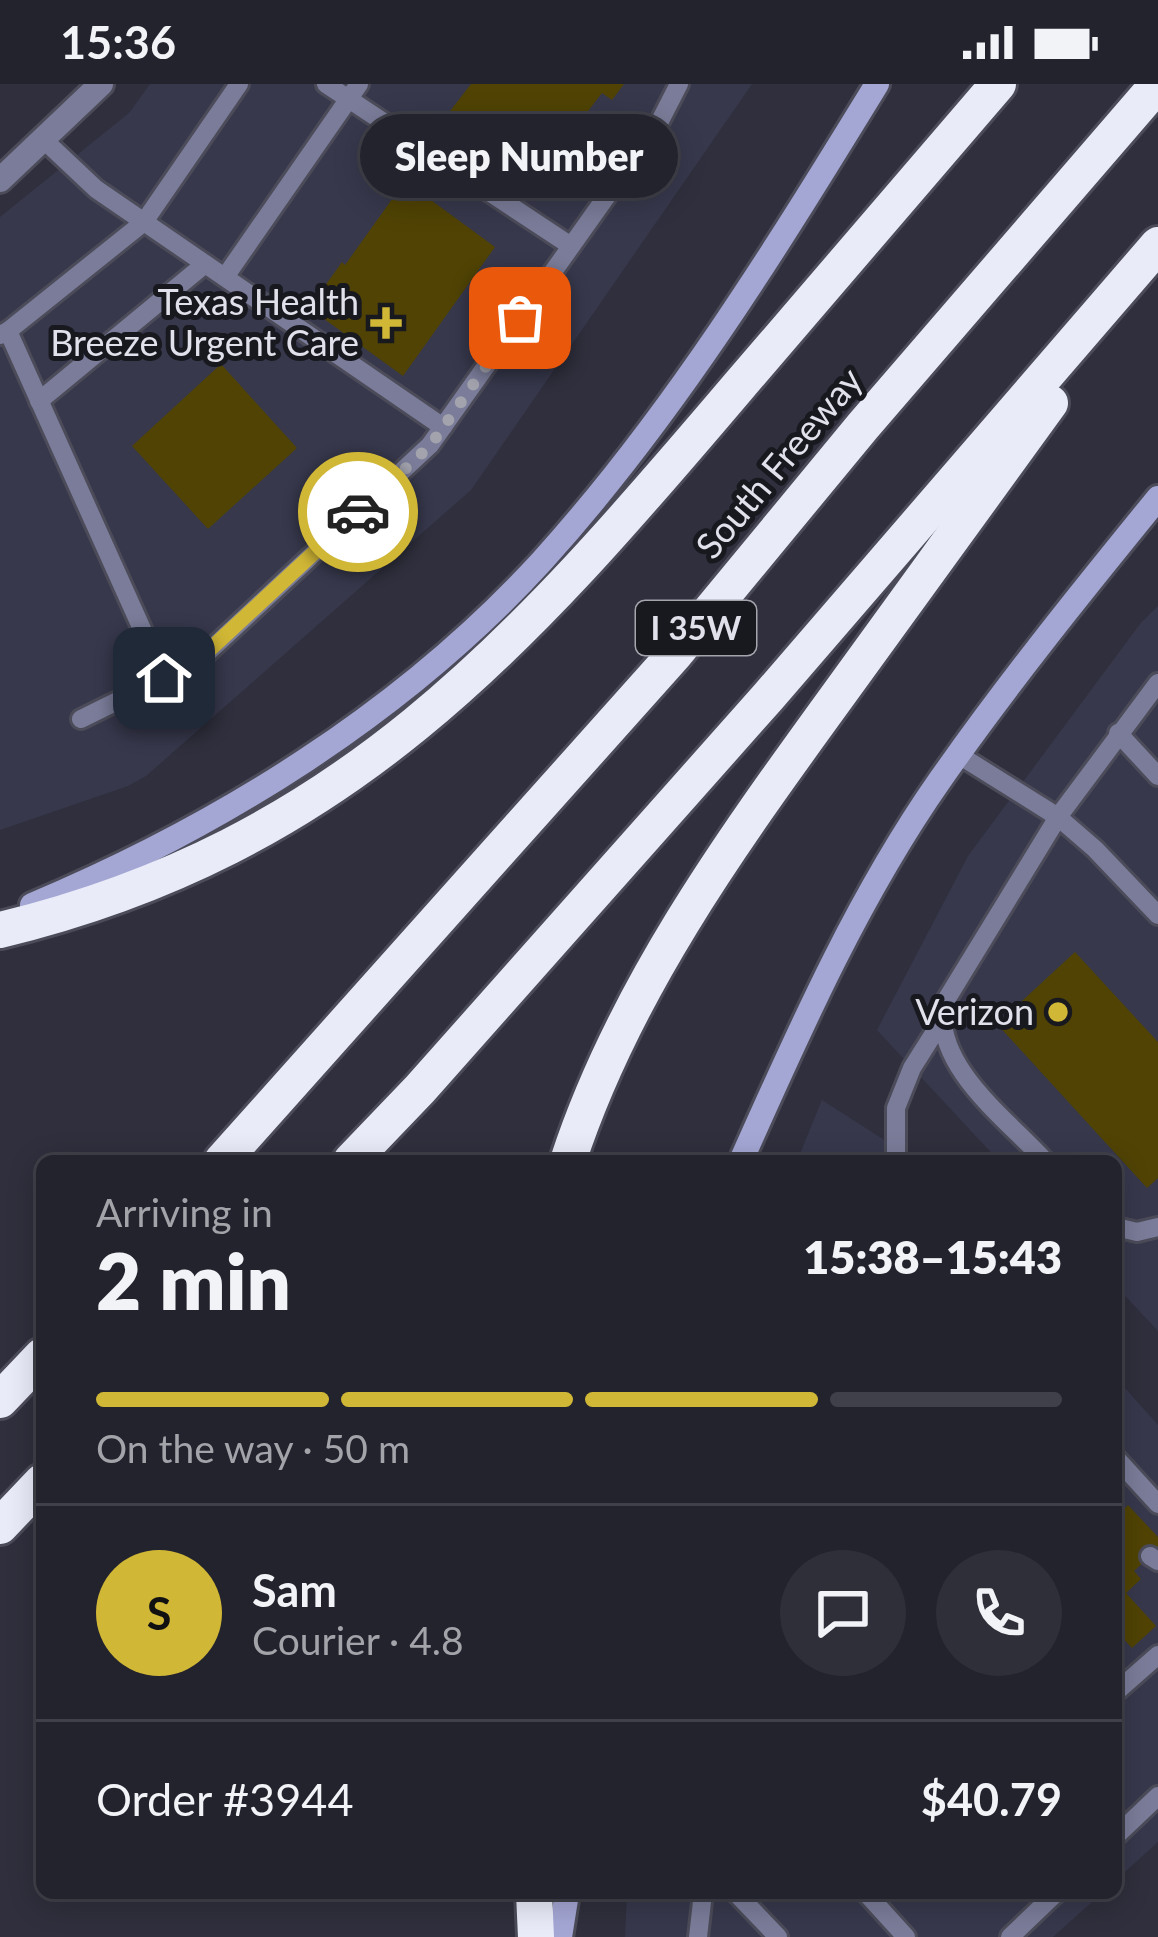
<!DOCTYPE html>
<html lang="en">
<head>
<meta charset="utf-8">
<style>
  :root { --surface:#23232e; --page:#2f2f3a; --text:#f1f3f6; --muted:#a3a4aa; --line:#40404a; --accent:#d1b736 }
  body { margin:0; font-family:Lato,sans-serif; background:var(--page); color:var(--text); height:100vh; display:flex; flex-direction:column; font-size:45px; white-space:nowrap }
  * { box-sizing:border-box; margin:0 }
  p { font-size:39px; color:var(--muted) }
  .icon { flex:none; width:66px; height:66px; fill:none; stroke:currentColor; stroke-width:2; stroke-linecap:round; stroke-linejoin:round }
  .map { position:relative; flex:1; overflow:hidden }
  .sheet { position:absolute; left:36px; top:1071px; width:1086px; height:744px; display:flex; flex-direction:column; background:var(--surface); border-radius:18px; box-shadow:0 6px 30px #0003,0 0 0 3px var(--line) }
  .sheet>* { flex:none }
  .pin { position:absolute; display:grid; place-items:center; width:102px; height:102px; color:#fff; margin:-51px; border-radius:24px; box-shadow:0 6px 18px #0006 }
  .courier { position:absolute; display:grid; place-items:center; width:120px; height:120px; margin:-60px; border:9px solid #d1b736; border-radius:50%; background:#fff; color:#222; box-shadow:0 3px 15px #0007 }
  .bubble { position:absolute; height:84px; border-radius:42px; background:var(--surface); box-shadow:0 6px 30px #0003,0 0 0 3px var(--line); font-size:39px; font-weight:800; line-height:84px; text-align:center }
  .summary em { font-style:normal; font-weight:800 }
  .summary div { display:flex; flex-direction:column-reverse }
  .summary { display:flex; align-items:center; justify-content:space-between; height:204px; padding:0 60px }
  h1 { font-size:78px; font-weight:800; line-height:90px }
  .bar { display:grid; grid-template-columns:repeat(4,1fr); gap:18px 12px; align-content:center; height:144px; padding:0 60px }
  .bar i { height:15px; border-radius:9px; background:var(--line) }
  .bar .active { background:var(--accent) }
  .bar p { grid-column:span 4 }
  .line { display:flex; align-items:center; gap:30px; padding:0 60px; border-top:3px solid var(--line) }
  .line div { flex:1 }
  .round { display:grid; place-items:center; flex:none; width:126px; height:126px; border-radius:63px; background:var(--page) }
  .status { display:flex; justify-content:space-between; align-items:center; height:84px; padding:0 60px; background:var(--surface); direction:ltr }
  .status svg { height:33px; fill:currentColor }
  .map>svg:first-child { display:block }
  .built { fill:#37384c }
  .building { fill:#504304 }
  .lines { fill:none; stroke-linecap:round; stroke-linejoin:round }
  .lane-casing { stroke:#4b4b59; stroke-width:24 }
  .street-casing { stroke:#4b4b59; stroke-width:30 }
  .secondary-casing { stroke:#4b4b59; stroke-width:30 }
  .highway-casing { stroke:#4b4b59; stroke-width:42 }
  .lane { stroke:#7a7c99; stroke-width:18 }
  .street { stroke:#7a7c99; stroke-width:24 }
  .secondary { stroke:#a4a6d4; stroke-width:24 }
  .highway { stroke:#e9ebf9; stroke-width:36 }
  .done { stroke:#a2a3ad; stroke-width:12; stroke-dasharray:0 21.6 }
  .route { stroke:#d1b736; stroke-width:15 }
  .poi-dot { fill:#d1b736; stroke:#18181f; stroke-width:4.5 }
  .labels { text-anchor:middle; stroke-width:10; stroke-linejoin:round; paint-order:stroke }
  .shield { fill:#18181f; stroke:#a4a5ad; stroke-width:3 }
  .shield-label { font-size:33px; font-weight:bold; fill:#e0e1ea }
  .poi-label { font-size:36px; fill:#e0e1ea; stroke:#18181f; text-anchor:end }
  .street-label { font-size:36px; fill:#e0e1ea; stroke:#18181f }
</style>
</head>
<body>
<div class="status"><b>15:36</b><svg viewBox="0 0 49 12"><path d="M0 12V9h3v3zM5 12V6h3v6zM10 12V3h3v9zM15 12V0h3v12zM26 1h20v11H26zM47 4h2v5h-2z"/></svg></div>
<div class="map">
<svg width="1158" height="1853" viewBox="0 0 1158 1853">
  <rect width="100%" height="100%" fill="#2f2f3d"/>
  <g class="built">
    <polygon points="150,0 752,0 471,406 146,692 128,702 0,746 0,133 129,29"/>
    <polygon points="1158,522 1158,1247 1116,1202 1116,1077 999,1077 877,946 968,772 1140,540"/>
    <polygon points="822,1016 917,1077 797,1077"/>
    <polygon points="1116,1294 1158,1341 1158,1758 1116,1796"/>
    <polygon points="627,1809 1102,1809 1053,1853 625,1853"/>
  </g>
  <g class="building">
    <polygon points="471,0 624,0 612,16 602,9 527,106 440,40"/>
    <polygon points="405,97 495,163 403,292 309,224 342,178 345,181"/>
    <polygon points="221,280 297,364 208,445 132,362"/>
    <polygon points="1075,868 1158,958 1158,1094 1147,1104 997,940"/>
    <polygon points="1128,1421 1158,1453 1158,1465 1134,1487 1141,1495 1126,1509 1156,1542 1132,1564 1116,1547 1116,1433"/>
  </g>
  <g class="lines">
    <g class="lane-casing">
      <g id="lane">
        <polyline points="326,0 571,162"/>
        <polyline points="44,56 96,105 443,343"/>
        <polyline points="225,193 359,0"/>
        <polyline points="8,247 144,138 239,0"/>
        <polyline points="0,251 8,247 164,594 81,635"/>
        <polyline points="39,317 205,180"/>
        <polyline points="164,594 206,570 430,361 660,37 679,0"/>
        <polyline points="1118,649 1158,692"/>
        <polyline points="959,671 1058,733 1095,765 1158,831"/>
        <polyline points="896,1077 896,1024 912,984 941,938"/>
        <path d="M 1045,1077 C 1007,1035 935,984 943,921 L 1058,733 L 1158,599"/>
        <polyline points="1116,1143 1137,1148 1158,1143"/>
        <polyline points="1116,1374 1158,1420"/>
        <polyline points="1150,1472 1158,1477"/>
        <polyline points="1116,1608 1158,1571"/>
        <polyline points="1116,1752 1158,1712"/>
        <polyline points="736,1809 778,1853"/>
        <polyline points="866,1809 906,1853"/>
        <polyline points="698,1853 703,1809"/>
        <polyline points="1010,1853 1056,1809"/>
      </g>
    </g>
    <g class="street-casing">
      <polyline id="street" points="0,96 101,0"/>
    </g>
    <g class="secondary-casing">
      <g id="secondary">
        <path d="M 32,821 C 220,742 403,629 542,477 C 673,332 775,166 877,0"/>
        <path d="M 741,1077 C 799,947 858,813 940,696 C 1008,599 1083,506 1158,414"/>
        <polyline points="560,1853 567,1809"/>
      </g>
    </g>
    <g class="highway-casing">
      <g id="highway">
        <path d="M 0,846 C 343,763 519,561 738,303 C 824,202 911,101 998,0"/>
        <polyline points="222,1077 674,571 863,342 1158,0"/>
        <polyline points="351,1077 420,1005 768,613 1158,161"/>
        <path d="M 568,1077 C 623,909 728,763 831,621 C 904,520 977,420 1050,319"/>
        <polyline points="0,1316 42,1272"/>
        <polyline points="0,1442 42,1398"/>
        <polyline points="534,1809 536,1853"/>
      </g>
    </g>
    <use href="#lane" class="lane"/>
    <use href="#street" class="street"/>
    <use href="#secondary" class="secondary"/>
    <use href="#highway" class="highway"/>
  </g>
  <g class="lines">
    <polyline class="done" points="358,428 430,362 520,234"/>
    <polyline class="route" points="164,594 206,569 358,428"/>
  </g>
  <g class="poi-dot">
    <path d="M380 221h12v12h12v12h-12v12h-12v-12h-12v-12h12z"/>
    <circle cx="1058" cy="928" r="12"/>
  </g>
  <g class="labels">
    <rect class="shield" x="636" y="517" width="120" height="54" rx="9"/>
    <g class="shield-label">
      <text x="696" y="556">I 35W</text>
    </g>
    <g class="poi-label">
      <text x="359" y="231">Texas Health<tspan x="359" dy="41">Breeze Urgent Care</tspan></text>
      <text x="1034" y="941">Verizon</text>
    </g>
    <g class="street-label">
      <text transform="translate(779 379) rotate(-50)" y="13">South Freeway</text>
    </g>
  </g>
</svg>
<div class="pin" style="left:520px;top:234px;background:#ea580c"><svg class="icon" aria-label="bag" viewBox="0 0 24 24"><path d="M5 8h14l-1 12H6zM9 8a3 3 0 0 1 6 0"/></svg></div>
<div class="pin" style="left:164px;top:594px;background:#1f2937"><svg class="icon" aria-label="home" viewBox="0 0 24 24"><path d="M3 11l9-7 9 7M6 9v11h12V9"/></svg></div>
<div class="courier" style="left:358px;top:428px"><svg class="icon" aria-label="car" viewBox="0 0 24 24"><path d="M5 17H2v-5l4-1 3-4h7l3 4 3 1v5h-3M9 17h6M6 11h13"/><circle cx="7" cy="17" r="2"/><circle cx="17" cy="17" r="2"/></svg></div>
<div class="bubble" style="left:360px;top:30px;width:318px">Sleep Number</div>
<section class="sheet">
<div class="summary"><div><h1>2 min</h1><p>Arriving in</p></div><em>15:38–15:43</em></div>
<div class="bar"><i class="active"></i><i class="active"></i><i class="active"></i><i></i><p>On the way · 50 m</p></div>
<div class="line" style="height:216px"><b class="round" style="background:var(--accent);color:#111">S</b><div><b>Sam</b><p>Courier · 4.8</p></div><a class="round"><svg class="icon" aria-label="chat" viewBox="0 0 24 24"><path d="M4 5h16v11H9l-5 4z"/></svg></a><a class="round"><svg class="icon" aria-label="phone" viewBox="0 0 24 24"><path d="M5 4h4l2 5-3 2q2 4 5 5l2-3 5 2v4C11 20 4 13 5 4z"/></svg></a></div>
<div class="line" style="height:156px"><div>Order #3944</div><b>$40.79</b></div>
</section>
</div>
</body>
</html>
